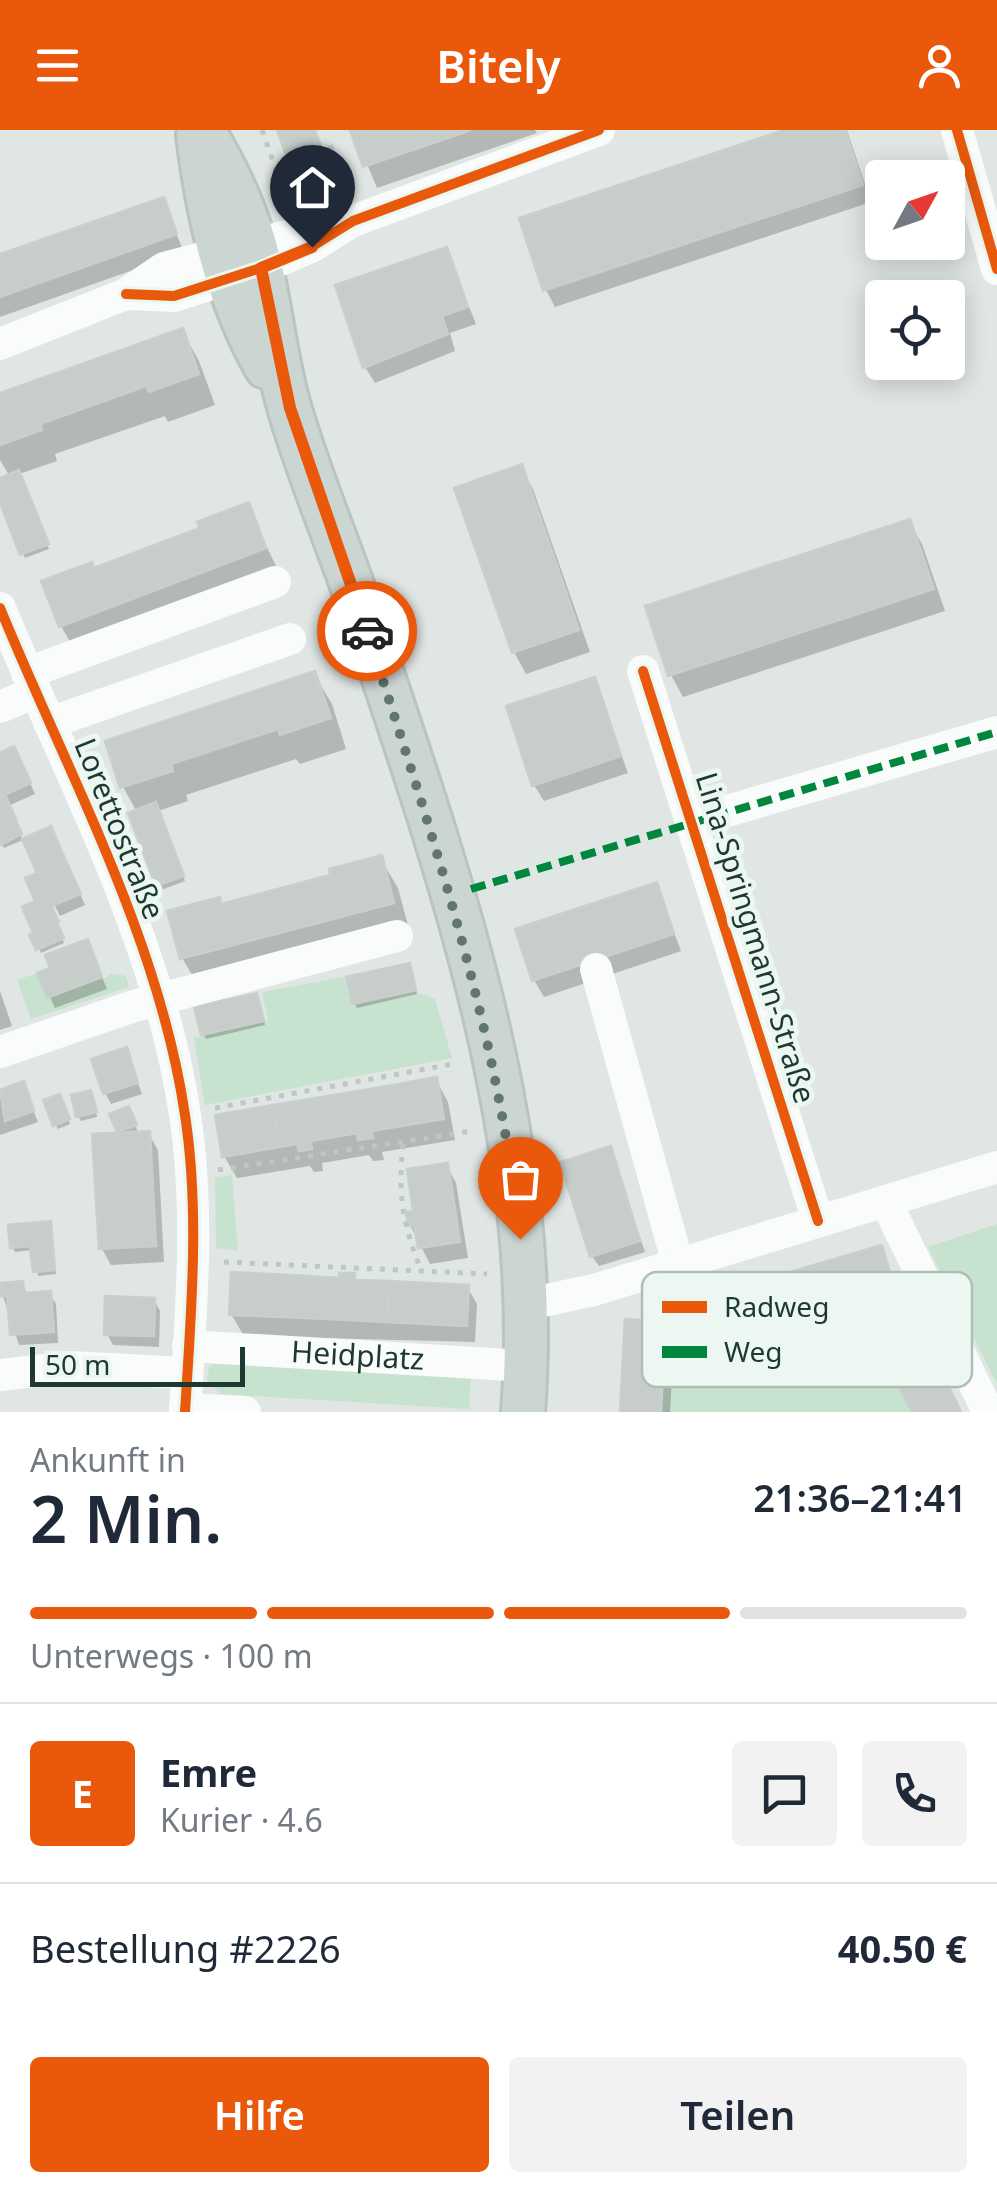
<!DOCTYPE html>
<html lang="de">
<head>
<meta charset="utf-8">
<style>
  :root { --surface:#fff; --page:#f2f2f3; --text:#1f2937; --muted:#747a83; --line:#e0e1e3; --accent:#ea580c }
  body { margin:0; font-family:"Noto Sans",sans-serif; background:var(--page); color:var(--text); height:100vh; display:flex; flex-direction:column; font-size:38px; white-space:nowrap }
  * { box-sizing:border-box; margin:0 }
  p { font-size:32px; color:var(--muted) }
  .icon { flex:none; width:55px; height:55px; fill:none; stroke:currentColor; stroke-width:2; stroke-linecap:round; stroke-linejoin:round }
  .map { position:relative; height:1282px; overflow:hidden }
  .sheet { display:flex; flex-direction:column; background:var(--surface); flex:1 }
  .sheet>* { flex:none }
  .needle { width:65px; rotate:50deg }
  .tools { position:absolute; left:865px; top:30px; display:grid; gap:20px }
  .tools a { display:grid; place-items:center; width:100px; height:100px; border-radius:10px; background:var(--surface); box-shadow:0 5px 25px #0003; font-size:50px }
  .scale { position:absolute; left:30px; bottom:25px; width:215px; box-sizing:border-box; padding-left:10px; border:5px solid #1d3a31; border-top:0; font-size:28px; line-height:35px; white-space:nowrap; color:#1d3a31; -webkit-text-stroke:8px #ecf7f1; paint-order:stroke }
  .pin { position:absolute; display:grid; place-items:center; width:85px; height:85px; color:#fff; margin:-102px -42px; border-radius:50% 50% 50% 0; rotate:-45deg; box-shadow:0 0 10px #0007 }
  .pin .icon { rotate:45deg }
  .courier { position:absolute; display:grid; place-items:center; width:100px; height:100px; margin:-50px; border:8px solid #ea580c; border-radius:50%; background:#fff; color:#222; box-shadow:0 2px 12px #0007 }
  .overview em { font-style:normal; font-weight:600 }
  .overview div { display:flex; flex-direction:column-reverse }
  .overview { display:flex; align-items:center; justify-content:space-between; height:170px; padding:0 30px }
  h1 { font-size:65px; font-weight:600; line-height:75px }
  .bar { display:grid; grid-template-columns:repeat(4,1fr); gap:15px 10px; align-content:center; height:120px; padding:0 30px }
  .bar i { height:12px; border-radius:8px; background:var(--line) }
  .bar .on { background:var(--accent) }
  .bar p { grid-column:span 4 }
  .line { display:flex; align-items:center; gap:25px; padding:0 30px; border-top:2px solid var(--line) }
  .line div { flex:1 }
  .round { display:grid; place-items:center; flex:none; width:105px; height:105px; border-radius:10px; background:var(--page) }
  .primary-button { display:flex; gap:20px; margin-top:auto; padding:20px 30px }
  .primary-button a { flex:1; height:115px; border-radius:10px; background:var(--accent); color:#fff; font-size:40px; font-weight:600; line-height:115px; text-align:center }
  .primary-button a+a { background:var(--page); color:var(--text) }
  header { display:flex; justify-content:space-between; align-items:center; height:130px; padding:0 30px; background:var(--accent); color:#fff; font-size:45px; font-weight:600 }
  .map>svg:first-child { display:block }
  .green { fill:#c7e2ce }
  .shadow { fill:#0003 }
  .building { fill:#c7ceca; stroke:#c8cfcc; stroke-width:2.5 }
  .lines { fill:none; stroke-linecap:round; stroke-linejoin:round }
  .major-casing { stroke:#bac4c0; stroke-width:48 }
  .path { stroke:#bdc8c5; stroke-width:5; stroke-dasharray:5 8; stroke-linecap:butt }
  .minor { stroke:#fafbfb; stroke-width:32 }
  .major { stroke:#cbd5d1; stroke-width:42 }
  .quiet { stroke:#00873e; stroke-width:8; stroke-dasharray:15 8; stroke-linecap:butt }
  .cycleway-casing { stroke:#ecf7f1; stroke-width:16 }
  .cycleway { stroke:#e8590c; stroke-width:10 }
  .done { stroke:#61766f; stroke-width:10; stroke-dasharray:0 18 }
  .route { stroke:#ea580c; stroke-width:12 }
  .labels { text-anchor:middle; stroke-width:10; stroke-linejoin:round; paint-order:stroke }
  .street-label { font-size:30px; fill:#1d3a31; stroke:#ecf7f1 }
  .key { fill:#ecf7f1; stroke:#aebeb7; stroke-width:2.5 }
  .key-label { font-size:28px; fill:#1d3a31 }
</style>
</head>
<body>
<header><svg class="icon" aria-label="menu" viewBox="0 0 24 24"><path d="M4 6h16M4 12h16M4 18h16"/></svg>Bitely<svg class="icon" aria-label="person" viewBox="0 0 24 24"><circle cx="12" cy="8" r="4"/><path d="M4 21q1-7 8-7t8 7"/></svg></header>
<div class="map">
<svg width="997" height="1282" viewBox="0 0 997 1282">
  <rect width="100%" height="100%" fill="#e0e6e3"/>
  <g class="green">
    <polygon points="37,843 47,868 108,847 110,843 126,846 129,857 31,889 17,850"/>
    <polygon points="344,847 351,876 416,862 435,869 452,928 205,975 194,908 268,891 262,862"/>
    <polygon points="232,1045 238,1121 216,1118 215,1048"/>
    <polygon points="997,1094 997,1254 928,1117"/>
    <polygon points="894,1156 890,1238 912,1282 661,1282 666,1192 700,1213"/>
    <polygon points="217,1231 471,1244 469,1279 220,1264 207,1249 209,1238"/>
  </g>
  <g class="shadow">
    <polygon points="281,0 316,0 323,22 331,19 337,30 344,53 306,66"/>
    <polygon points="353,0 535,0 537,3 377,58"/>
    <polygon points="792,0 847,0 871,72 555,177 546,160"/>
    <polygon points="162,70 184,122 0,187 0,127"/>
    <polygon points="446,120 476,194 450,203 455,221 375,253 365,237"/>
    <polygon points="182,201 199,231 215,275 168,292 165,286 55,324 57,331 19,344 49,419 25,428 0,367 0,351 10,347 0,330 0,265"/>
    <polygon points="521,337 533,359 590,522 526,544 514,522"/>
    <polygon points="247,375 282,449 78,526 61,496 94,441 203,400"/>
    <polygon points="909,392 922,414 945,481 683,567 671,545"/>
    <polygon points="314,544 332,574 346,619 300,634 296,629 186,665 188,671 158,681 185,751 161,760 131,684 137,682 123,657"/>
    <polygon points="594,550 628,643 544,671 534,655"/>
    <polygon points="0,626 20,630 35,664 8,676 23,710 4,718 0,712"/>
    <polygon points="26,710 56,710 85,775 60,786 55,776 50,778 64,813 41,823 25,778 37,771 28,750 41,744"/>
    <polygon points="380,728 398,758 410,803 200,858 182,828 222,776 333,747"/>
    <polygon points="656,755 681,821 544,867 534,850"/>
    <polygon points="87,812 107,859 55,878 40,844 54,840"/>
    <polygon points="409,835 417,864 357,878 354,873"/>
    <polygon points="0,861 12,896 0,900"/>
    <polygon points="259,870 265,895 206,909 203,904"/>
    <polygon points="126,920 142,964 111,974 105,963"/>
    <polygon points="436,950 448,972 455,1010 382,1022 384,1030 373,1031 369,1025 322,1033 323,1041 314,1042 310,1036 237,1048 224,1026"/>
    <polygon points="23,955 38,992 0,1005 0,962"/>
    <polygon points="93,967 97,987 81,991 78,986"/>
    <polygon points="61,971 70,994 58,999 55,994"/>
    <polygon points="130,984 139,1004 148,1003 158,1020 164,1132 111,1135 102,1119 121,1005 112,985"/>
    <polygon points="610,1019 645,1122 599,1136 592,1126"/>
    <polygon points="447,1036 456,1053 468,1128 430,1134 410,1095"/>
    <polygon points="49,1094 56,1144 38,1146 33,1120 15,1122 12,1117"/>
    <polygon points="881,1118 902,1173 712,1229 702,1212"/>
    <polygon points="354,1146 357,1152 467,1157 477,1174 475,1212 244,1206 231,1184"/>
    <polygon points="22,1154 28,1165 49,1163 56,1174 58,1213 19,1215 3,1166"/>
    <polygon points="154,1170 160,1181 159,1217 113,1215 107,1204"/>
    <polygon points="664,1194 674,1211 670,1282 623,1282"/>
  </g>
  <g class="building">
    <polygon points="277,0 315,0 322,20 332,16 340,41 297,56"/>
    <polygon points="350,0 471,0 363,37"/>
    <polygon points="784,0 845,0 863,55 543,161 519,88"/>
    <polygon points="164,67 177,104 0,167 0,124"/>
    <polygon points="447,117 468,177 442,186 448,204 363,238 335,155"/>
    <polygon points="183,198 199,244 149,262 146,256 40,294 42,300 0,315 0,263"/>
    <polygon points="522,334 579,500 512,523 454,358"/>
    <polygon points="19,340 49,414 20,425 0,373 0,348"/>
    <polygon points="249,372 266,418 59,497 41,451 92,432 94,438 200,398 197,392"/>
    <polygon points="910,389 934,459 668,546 645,476"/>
    <polygon points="315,541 331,588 280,605 278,599 171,634 173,641 120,658 105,611"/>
    <polygon points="595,547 621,626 532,656 506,576"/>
    <polygon points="14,616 31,653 0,667 0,623"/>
    <polygon points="5,664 16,689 0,696 0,667"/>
    <polygon points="156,672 184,746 156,756 128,683"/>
    <polygon points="15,689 22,704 0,715 0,696"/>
    <polygon points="51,696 66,731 37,743 22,709"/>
    <polygon points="382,725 394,773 180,829 167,781 220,767 221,774 330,745 329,739"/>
    <polygon points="66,731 81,764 52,776 47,766 35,771 25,748"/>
    <polygon points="657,752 674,804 532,851 515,799"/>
    <polygon points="47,766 59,792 33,803 22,777"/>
    <polygon points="57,793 64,808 36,820 29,805"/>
    <polygon points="88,809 102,847 47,868 37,843 50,838 45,825"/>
    <polygon points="410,833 416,860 352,874 346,847"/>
    <polygon points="257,863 264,891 201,905 194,877"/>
    <polygon points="127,917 138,953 103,964 91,929"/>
    <polygon points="437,947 444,989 389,998 382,957"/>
    <polygon points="24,951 34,981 5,991 0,960"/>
    <polygon points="382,957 389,998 372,1001 373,1008 358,1010 357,1003 335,1007 328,966"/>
    <polygon points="91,960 97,982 76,987 71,965"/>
    <polygon points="60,964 70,989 53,996 43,970"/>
    <polygon points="328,966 335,1007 311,1011 312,1019 299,1021 297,1014 280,1017 273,975"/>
    <polygon points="273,975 280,1017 222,1027 215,985"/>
    <polygon points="129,976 137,995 117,1002 109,984"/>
    <polygon points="150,1001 156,1116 99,1119 92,1004"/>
    <polygon points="611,1016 640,1111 590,1127 560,1032"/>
    <polygon points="448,1033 460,1112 418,1118 414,1095 408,1096 406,1082 413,1081 407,1039"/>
    <polygon points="51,1091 55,1140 33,1142 30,1116 10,1118 8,1095"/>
    <polygon points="882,1115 894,1156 700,1213 688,1172"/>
    <polygon points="231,1142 310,1146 308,1188 229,1185"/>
    <polygon points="339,1143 355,1143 355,1150 389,1151 387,1192 308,1188 310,1146 339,1148"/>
    <polygon points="23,1151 24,1163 51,1161 54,1202 10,1205 7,1166 1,1166 0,1153"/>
    <polygon points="389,1151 469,1155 467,1196 387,1192"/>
    <polygon points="105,1166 155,1168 154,1206 104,1205"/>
    <polygon points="625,1189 666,1192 661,1282 620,1282"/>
    <polygon points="929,1219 944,1247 961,1282 912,1282 890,1238"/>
  </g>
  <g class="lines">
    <g class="major-casing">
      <g id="major">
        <path d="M 203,0 C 229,44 250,88 261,139 C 272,185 276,234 290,280 C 309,345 336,408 358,472 C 445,730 545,1007 523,1282"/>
        <path d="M 198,5 C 208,86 226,166 266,237"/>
      </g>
    </g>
    <g class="path">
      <polyline points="262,0 285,65 284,75"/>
      <polyline points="215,978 458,933"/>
      <path d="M 403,1014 C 398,1067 402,1091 421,1140"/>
      <polyline points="218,1040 472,1001"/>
      <polyline points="224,1132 487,1144"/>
    </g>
    <g class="minor">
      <polyline points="957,0 997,139"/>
      <polyline points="126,164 174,166 261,138 311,117 353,91 599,0"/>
      <polyline points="0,214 126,164 164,138 332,94"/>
      <path d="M 0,478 C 67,642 159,808 185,985 C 200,1082 191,1184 185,1282"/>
      <polyline points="643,541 818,1091"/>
      <polyline points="27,543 275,452"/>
      <polyline points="0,577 35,562"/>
      <polyline points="49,593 290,509"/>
      <polyline points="693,691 997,602"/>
      <polyline points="596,839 678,1134"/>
      <polyline points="0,922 134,876 397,806"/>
      <polyline points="886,1072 988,1282"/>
      <polyline points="528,1174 594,1160 997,1037"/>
      <path id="s1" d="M 188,1216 L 527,1236"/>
      <polyline points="0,1245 70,1237 186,1243"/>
      <polyline points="185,1279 245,1282"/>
    </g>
    <use href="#major" class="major"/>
    <polyline class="quiet" points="471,759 997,602"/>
    <g class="cycleway-casing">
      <g id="cycleway">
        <polyline points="957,0 997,139"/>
        <polyline points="126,164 174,166 261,138 311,117 353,91 599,0"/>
        <path d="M 0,478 C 67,642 159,808 185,985 C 200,1082 191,1184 185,1282"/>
        <polyline points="643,541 818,1091"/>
      </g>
    </g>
    <use href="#cycleway" class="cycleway"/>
  </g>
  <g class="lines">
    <path class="done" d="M 367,501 C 431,701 498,899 520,1109"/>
    <polyline class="route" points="312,117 261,138 290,278 367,501"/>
  </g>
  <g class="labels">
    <g class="street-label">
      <text transform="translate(119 699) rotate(68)" y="10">Lorettostraße</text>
      <text transform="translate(755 808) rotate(73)" y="10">Lina-Springmann-Straße</text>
      <text dy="10" stroke="none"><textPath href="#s1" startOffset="170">Heidplatz</textPath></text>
    </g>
  </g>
  <rect x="642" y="1142" width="330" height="115" rx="15" class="key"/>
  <rect x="662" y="1171" width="45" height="12" fill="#e8590c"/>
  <rect x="662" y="1216" width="45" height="12" fill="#00873e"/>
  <g class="key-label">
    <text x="724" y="1187">Radweg</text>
    <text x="724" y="1232">Weg</text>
  </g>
</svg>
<div class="tools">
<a><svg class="needle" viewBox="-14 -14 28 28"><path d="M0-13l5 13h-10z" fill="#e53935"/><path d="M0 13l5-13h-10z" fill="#747a83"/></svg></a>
<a><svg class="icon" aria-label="locate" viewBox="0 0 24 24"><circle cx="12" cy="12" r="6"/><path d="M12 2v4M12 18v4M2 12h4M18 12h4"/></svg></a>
</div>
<div class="scale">50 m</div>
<div class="pin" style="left:520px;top:1109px;background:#ea580c"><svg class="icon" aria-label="bag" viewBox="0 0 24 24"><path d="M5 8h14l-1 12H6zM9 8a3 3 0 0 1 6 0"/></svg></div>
<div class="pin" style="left:312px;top:117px;background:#1f2937"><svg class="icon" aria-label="home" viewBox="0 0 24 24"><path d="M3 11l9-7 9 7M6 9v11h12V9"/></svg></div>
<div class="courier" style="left:367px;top:501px"><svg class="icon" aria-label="car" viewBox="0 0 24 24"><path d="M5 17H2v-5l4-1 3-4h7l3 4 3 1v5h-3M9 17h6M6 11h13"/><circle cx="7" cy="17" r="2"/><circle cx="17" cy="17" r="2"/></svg></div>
</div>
<section class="sheet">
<div class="overview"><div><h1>2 Min.</h1><p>Ankunft in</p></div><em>21:36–21:41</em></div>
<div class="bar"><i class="on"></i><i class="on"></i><i class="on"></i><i></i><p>Unterwegs · 100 m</p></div>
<div class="line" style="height:180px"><b class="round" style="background:var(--accent);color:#fff">E</b><div><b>Emre</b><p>Kurier · 4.6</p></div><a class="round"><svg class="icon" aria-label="chat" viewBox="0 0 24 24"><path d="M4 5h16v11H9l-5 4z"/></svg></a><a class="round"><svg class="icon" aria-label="phone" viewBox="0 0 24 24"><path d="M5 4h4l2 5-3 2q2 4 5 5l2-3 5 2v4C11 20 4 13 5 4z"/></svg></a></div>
<div class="line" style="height:130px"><div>Bestellung #2226</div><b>40.50 €</b></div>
<div class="primary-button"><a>Hilfe</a><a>Teilen</a></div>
</section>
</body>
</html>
